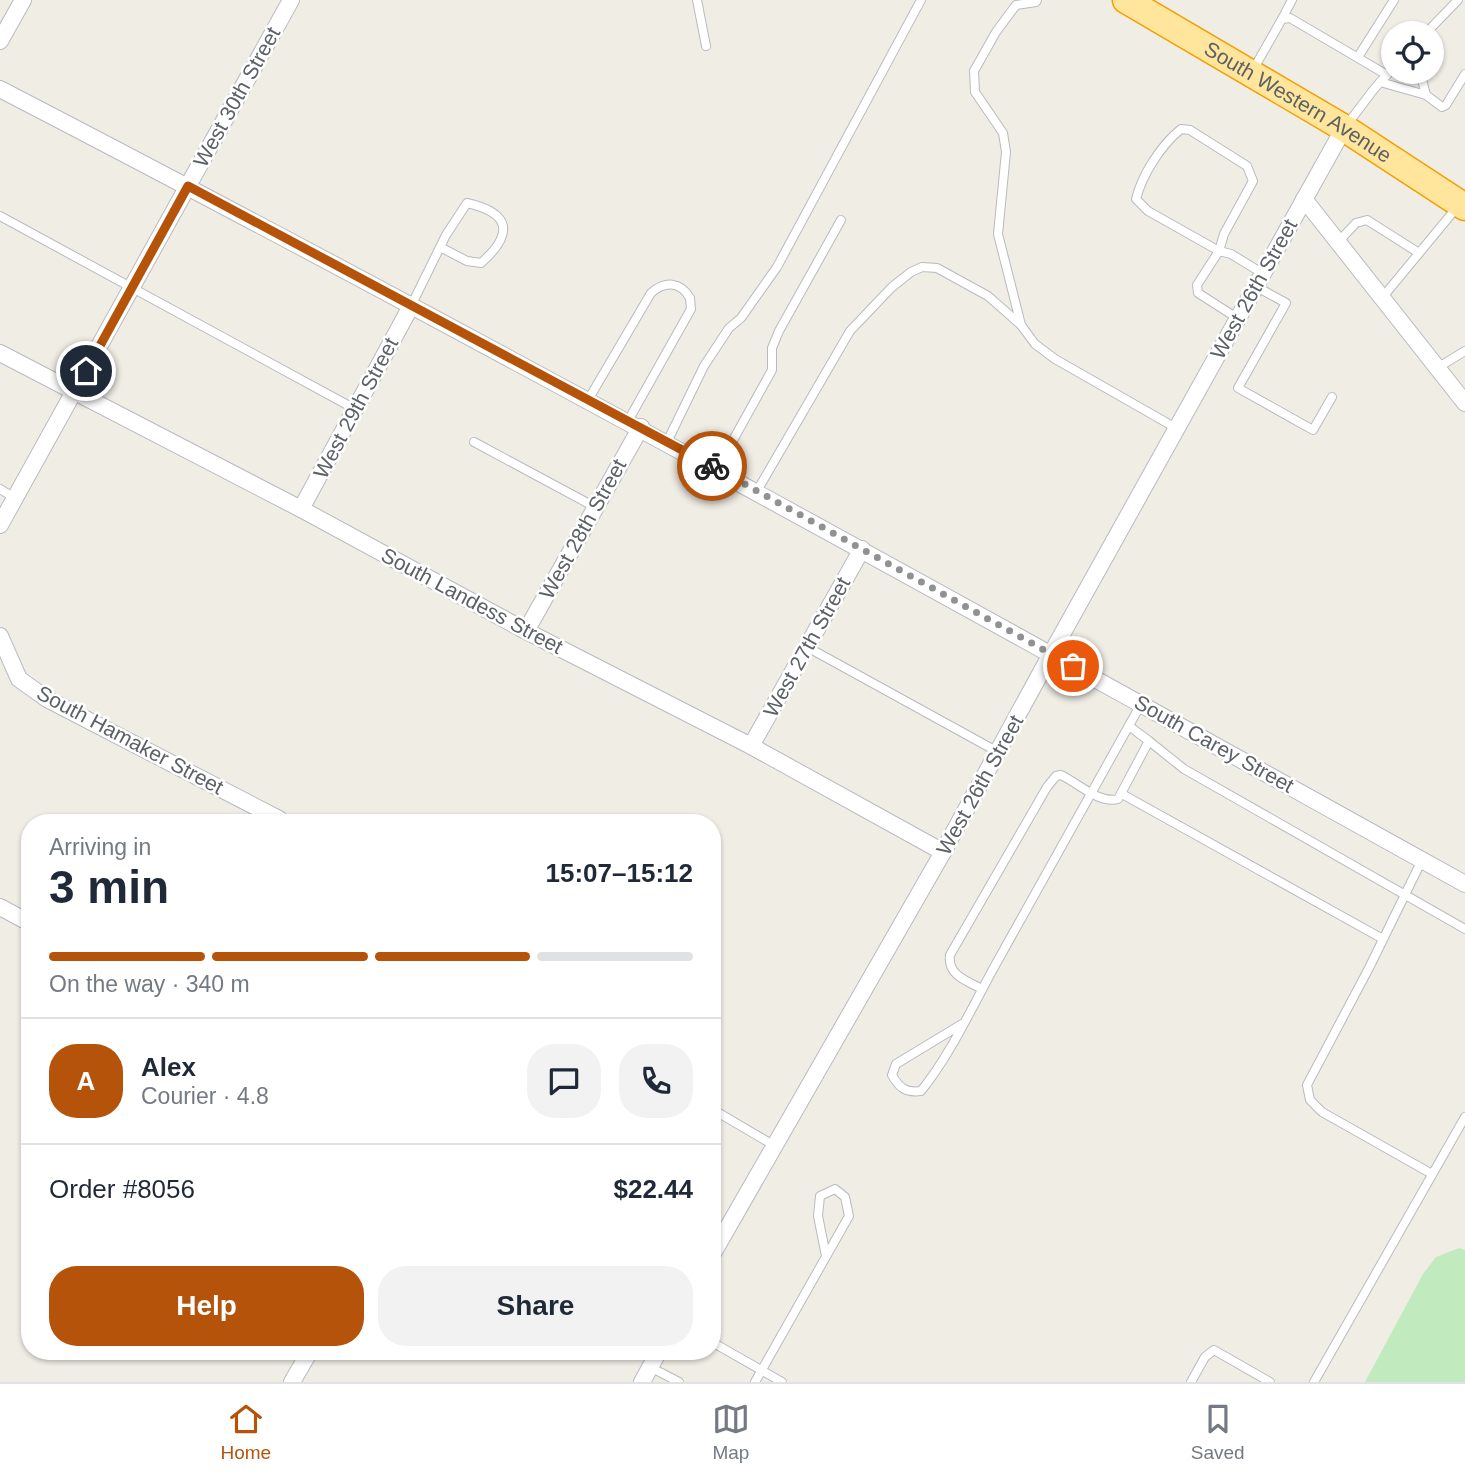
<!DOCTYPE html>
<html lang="en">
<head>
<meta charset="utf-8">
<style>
  :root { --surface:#fff; --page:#f2f2f3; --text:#1f2937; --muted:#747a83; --line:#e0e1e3; --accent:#b45309 }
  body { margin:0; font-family:Arial,sans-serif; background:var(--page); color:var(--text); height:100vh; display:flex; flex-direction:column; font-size:26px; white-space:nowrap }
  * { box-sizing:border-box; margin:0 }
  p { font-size:23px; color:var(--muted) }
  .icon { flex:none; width:38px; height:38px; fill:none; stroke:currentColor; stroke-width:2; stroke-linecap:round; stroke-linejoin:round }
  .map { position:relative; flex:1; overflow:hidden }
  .details { position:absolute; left:21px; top:814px; width:700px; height:546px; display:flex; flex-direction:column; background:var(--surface); border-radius:28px; box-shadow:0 2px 5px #0004 }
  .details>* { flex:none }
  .controls { position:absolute; left:1381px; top:21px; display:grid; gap:14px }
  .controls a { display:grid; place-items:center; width:63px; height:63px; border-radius:50%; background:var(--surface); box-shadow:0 2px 5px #0004; font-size:35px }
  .pin { position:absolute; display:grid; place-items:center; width:60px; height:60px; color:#fff; margin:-30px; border:4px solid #fff; border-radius:50%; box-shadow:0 2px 7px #0007 }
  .courier { position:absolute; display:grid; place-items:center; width:70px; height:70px; margin:-35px; border:5px solid #b45309; border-radius:50%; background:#fff; color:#222; box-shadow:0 2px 9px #0007 }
  .summary em { font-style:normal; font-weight:800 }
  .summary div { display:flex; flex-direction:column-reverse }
  .summary { display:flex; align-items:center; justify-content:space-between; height:119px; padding:0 28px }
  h1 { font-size:46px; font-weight:800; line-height:52px }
  .bar { display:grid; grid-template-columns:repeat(4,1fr); gap:10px 7px; align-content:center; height:84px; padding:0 28px }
  .bar i { height:9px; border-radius:5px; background:var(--line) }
  .bar .active { background:var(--accent) }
  .bar p { grid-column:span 4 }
  .line { display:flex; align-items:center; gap:18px; padding:0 28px; border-top:2px solid var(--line) }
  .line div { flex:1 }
  .round { display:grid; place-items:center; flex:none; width:74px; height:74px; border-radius:28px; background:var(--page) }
  .action { display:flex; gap:14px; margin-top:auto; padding:14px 28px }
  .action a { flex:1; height:80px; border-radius:28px; background:var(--accent); color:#fff; font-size:28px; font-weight:800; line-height:80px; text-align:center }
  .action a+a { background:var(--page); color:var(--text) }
  .tab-bar { display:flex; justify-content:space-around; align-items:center; height:98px; border-top:2px solid var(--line); background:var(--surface); font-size:19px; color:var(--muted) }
  .tab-bar a { display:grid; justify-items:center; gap:4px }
  .tab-bar .active { color:var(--accent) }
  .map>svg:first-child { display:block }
  .green { fill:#c1eabf }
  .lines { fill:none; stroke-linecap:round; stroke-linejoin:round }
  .service-casing { stroke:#b7bbc0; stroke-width:10 }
  .minor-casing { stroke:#b7bbc0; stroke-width:18 }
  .trunk-casing { stroke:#f59e00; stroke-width:29 }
  .service { stroke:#fff; stroke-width:8 }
  .minor { stroke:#fff; stroke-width:16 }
  .trunk { stroke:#ffe69c; stroke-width:26 }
  .done { stroke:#909292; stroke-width:7; stroke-dasharray:0 12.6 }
  .route { stroke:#b45309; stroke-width:9 }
  .labels { text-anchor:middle; stroke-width:5; stroke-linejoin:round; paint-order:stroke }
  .street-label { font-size:21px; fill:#5c6166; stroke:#fff }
</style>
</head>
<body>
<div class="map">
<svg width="1465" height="1382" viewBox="0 0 1465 1382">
  <rect width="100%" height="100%" fill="#f0ede5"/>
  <polygon class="green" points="1459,1248 1465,1250 1465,1382 1365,1382 1423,1274 1436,1257"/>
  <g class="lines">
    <g class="service-casing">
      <g id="service">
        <polyline points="697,0 706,46"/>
        <polyline points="1037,0 1036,2 1016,5 996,32 974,71 975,92 1003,133 1006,152 998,234 1021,325 1035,344 1055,359 1176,428"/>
        <polyline points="1282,19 1292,0"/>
        <polyline points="1426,33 1458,0"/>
        <polyline points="1358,57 1394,0"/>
        <polyline points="1253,70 1282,19 1290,18 1387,75"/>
        <polyline points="1420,72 1426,95"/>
        <polyline points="1380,82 1426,95 1442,107 1446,105 1465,74"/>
        <polyline points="1346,126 1374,89 1393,68"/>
        <path d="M 1181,129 L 1190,130 L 1247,166 L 1253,181 L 1224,234 L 1219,251 L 1148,211 L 1136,199 C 1142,175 1161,145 1181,129 Z"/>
        <polyline points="0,216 355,409"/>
        <polyline points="1338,242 1356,223 1367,220 1419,253"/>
        <polyline points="1255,286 1286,303 1238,388 1313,430 1332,397"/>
        <polyline points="1382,298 1458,206"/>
        <path d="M 411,306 L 446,235 L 467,203 C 511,213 514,234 481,263 L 467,261 L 440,247"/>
        <polyline points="1237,318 1198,293 1197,285 1219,251 1231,254 1262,273"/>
        <polyline points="1437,368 1465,351"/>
        <path d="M 588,400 L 651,293 C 665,281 680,281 690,298 L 691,309 L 628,421"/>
        <polyline points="474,442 595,507"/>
        <polyline points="667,442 704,366 729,328 741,318 777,267 921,0"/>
        <polyline points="717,469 772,370 772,348 779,331 841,220"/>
        <polyline points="0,489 15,498"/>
        <polyline points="757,491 850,331 892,287 911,272 922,267 937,268 988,296 1021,325"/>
        <polyline points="807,647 998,752"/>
        <polyline points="1149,741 1184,769 1465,929"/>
        <polyline points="1122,794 1383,939"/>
        <polyline points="1422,860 1369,968 1307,1085 1310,1100 1322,1112 1432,1174"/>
        <path d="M 982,989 C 967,981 947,975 950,955 L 1047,787 L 1056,776 L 1061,775 C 1078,783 1099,804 1118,799 L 1149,741 L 1129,726"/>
        <path d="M 962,1024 L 896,1064 L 892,1075 C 899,1088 906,1093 921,1091 C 950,1056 974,1003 997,962 C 1045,876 1093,790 1141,704"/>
        <polyline points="712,1109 775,1146"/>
        <polyline points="712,1342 782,1382"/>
        <polyline points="650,1367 679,1382"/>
        <polyline points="755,1382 849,1216 845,1197 835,1189 820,1196 818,1216 826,1256"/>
        <polyline points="1191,1382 1205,1357 1214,1350 1270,1382"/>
        <polyline points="1314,1382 1465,1117"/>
      </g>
    </g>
    <g class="minor-casing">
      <g id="minor">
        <polyline points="0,41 23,0"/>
        <path d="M 0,89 C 494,345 979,614 1465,884"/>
        <polyline points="1304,199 1465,403"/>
        <polyline points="0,353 301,509 526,631 751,746 943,852"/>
        <polyline points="301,509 411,306"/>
        <polyline points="0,525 291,0"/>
        <polyline points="526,631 641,427"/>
        <polyline points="0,636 19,679 47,699 279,819 282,822"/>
        <polyline points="751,746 862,549"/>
        <polyline points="0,907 30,923"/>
        <polyline points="712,1255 943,852 1051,654 1344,128"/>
        <polyline points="292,1382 310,1351"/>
        <polyline points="642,1382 659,1351"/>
      </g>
    </g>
    <g class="trunk-casing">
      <g id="trunk">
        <path id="s1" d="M 1126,0 L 1344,128 L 1465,207"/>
      </g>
    </g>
    <use href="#service" class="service"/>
    <use href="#minor" class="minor"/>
    <use href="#trunk" class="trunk"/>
  </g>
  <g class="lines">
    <polyline class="done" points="712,466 1073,666"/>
    <polyline class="route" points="86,371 188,186 712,466"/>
  </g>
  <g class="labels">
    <g class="street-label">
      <text transform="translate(237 97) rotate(-61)" y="7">West 30th Street</text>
      <text dy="7" stroke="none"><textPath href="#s1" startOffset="200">South Western Avenue</textPath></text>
      <text transform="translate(1254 289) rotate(-61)" y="7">West 26th Street</text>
      <text transform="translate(356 408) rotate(-62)" y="7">West 29th Street</text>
      <text transform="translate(583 529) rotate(-61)" y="7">West 28th Street</text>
      <text transform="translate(472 601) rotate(28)" y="7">South Landess Street</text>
      <text transform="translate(807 647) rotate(-61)" y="7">West 27th Street</text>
      <text transform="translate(130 740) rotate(28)" y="7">South Hamaker Street</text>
      <text transform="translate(1214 744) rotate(29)" y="7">South Carey Street</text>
      <text transform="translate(980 785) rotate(-61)" y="7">West 26th Street</text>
    </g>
  </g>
</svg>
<div class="controls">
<a><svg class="icon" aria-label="locate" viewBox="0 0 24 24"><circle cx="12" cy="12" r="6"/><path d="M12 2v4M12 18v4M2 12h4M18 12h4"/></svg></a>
</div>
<div class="pin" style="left:1073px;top:666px;background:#ea580c"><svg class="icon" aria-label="bag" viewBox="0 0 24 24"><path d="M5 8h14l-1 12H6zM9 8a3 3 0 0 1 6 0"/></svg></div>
<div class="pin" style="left:86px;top:371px;background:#1f2937"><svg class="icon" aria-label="home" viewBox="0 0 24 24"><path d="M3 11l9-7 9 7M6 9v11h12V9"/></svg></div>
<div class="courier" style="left:712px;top:466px"><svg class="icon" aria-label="bike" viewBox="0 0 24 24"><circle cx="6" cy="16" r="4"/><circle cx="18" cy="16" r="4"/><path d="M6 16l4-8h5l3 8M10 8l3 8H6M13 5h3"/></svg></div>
<section class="details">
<div class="summary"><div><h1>3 min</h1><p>Arriving in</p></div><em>15:07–15:12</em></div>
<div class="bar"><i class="active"></i><i class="active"></i><i class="active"></i><i></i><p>On the way · 340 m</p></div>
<div class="line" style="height:126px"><b class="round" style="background:var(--accent);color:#fff">A</b><div><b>Alex</b><p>Courier · 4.8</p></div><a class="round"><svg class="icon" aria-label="chat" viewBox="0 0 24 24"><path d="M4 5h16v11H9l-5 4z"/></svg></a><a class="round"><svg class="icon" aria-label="phone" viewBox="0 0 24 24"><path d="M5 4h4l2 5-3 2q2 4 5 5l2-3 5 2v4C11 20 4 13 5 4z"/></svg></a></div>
<div class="line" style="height:91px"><div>Order #8056</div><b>$22.44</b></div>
<div class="action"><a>Help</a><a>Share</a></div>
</section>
</div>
<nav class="tab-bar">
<a class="active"><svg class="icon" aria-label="home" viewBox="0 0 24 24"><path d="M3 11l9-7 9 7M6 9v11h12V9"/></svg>Home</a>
<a><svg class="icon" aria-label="map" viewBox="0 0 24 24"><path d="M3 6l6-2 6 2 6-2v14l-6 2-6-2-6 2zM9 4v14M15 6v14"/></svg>Map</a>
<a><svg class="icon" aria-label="saved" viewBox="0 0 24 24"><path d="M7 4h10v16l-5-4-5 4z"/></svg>Saved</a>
</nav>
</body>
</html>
